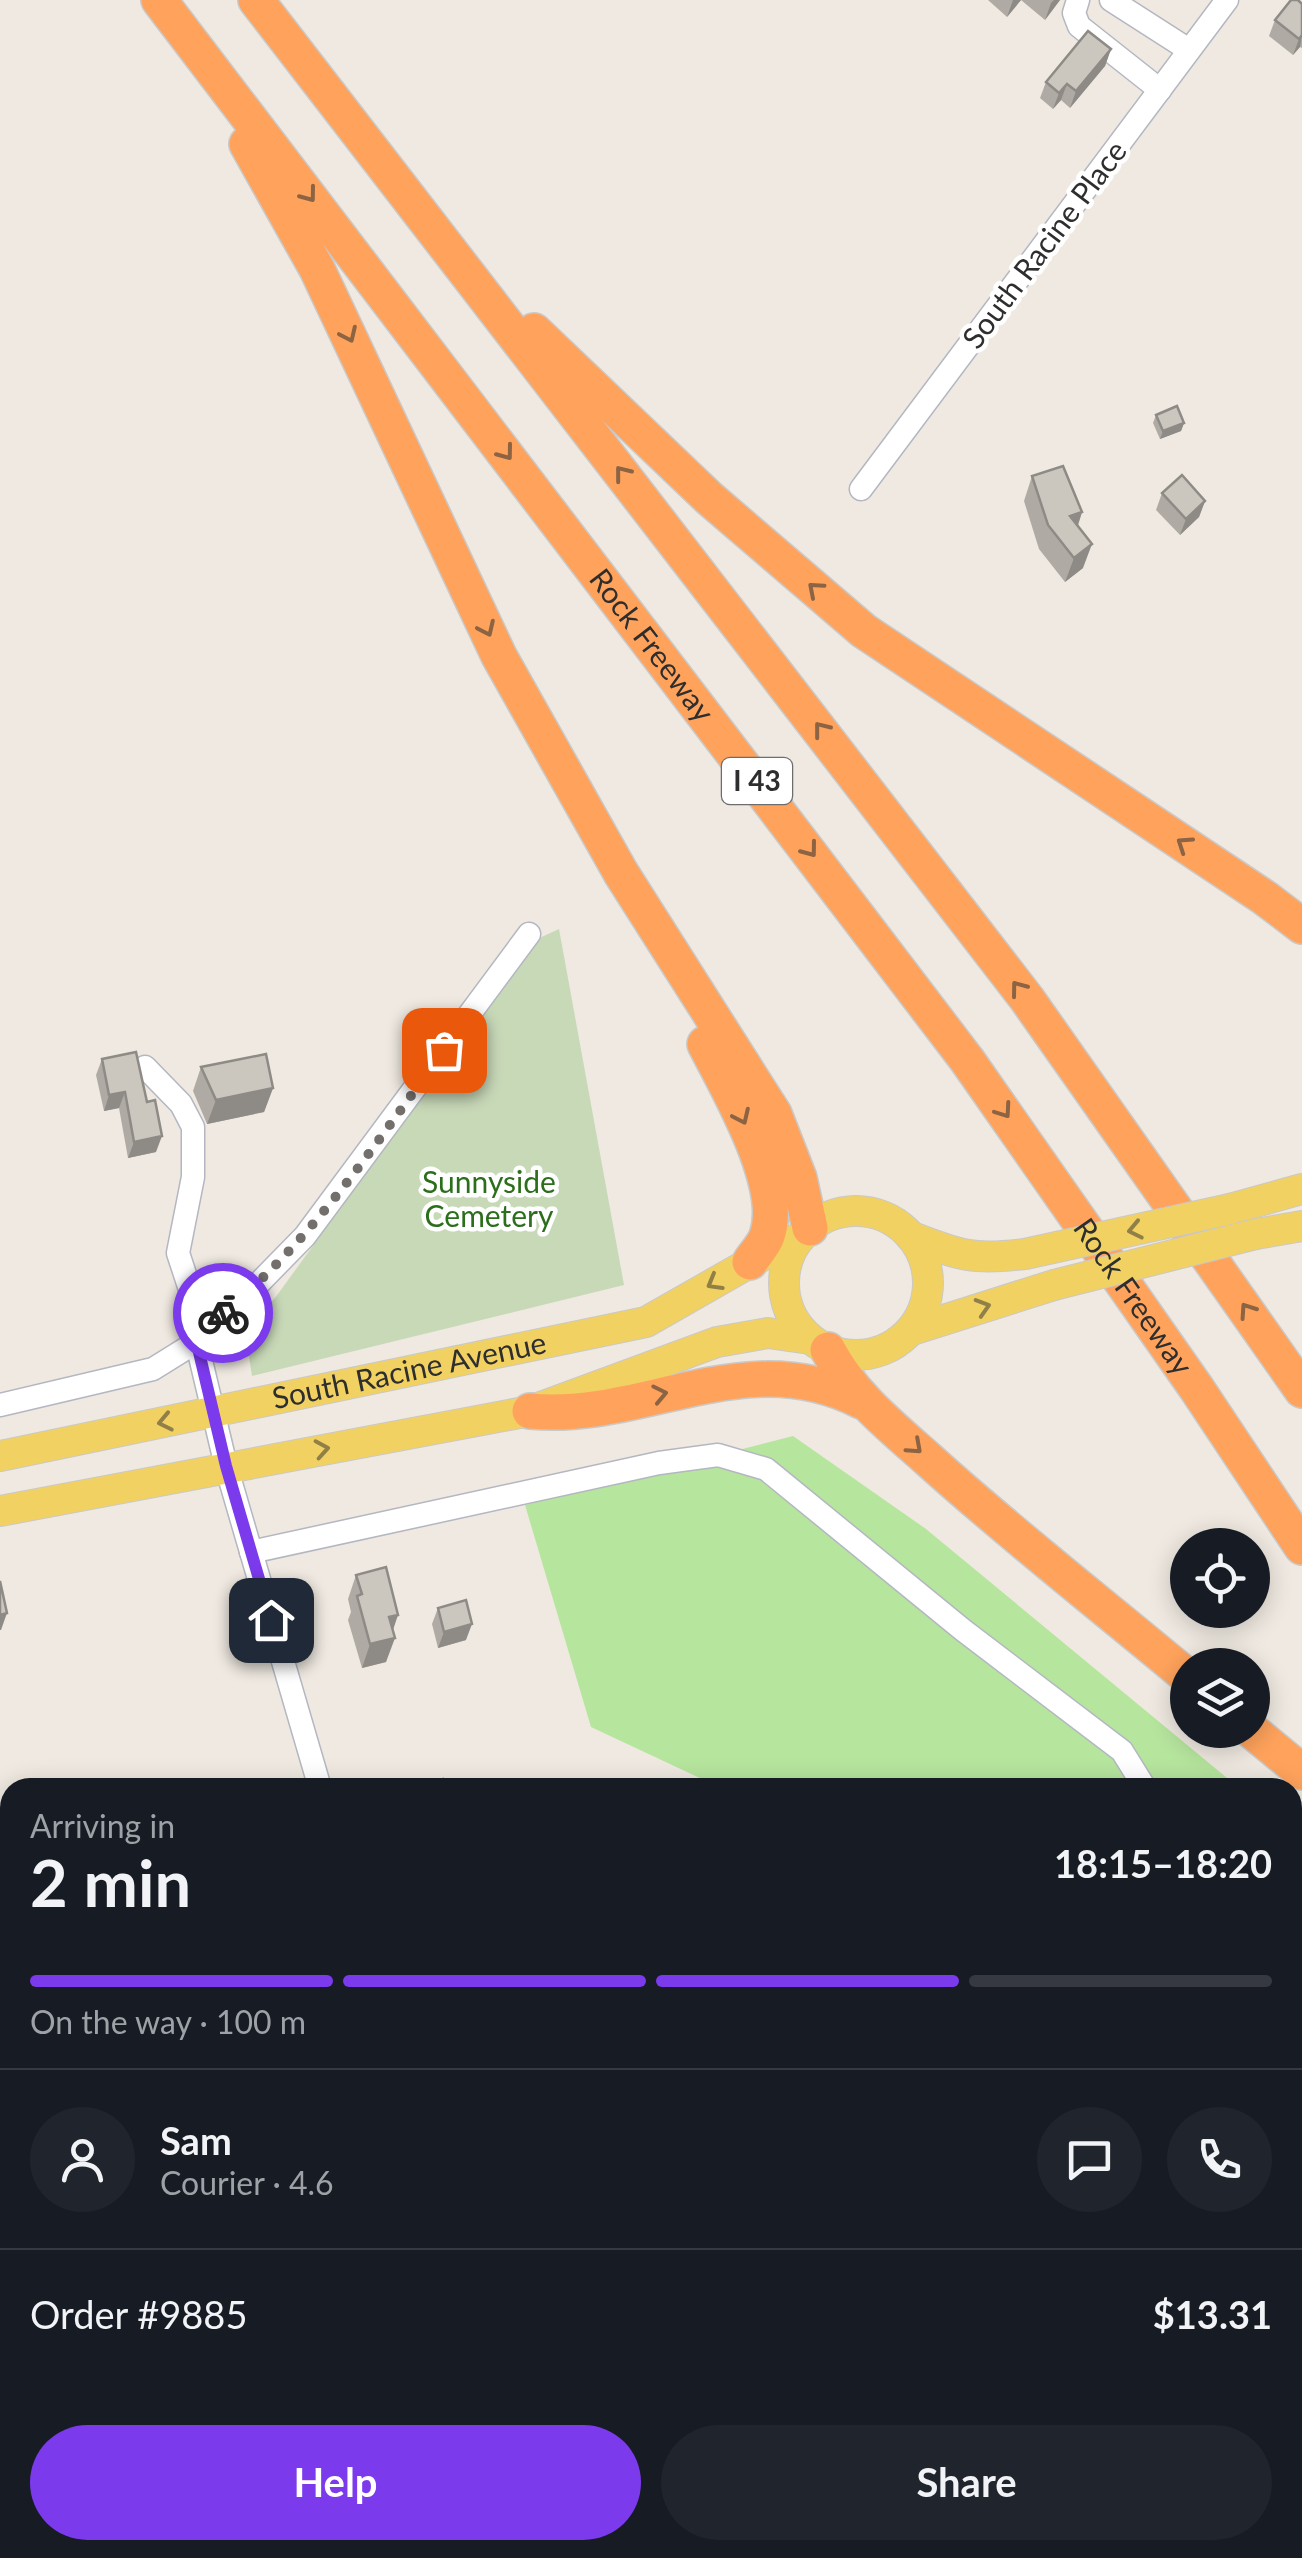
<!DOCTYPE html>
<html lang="en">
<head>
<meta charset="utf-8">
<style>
  :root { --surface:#171b24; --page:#20242c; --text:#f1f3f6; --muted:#9ea1a6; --line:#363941; --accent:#7c3aed }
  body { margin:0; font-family:Lato,sans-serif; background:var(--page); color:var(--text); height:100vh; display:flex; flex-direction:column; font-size:38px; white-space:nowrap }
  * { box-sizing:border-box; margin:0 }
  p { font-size:32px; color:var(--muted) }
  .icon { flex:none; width:55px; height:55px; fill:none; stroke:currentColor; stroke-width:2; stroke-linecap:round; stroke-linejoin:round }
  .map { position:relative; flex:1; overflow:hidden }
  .sheet { position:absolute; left:0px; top:1778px; width:1302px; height:782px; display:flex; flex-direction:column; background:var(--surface); border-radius:30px 30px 0 0; box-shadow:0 5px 25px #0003 }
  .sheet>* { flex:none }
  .tools { position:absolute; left:1170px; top:1528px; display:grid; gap:20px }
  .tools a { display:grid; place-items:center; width:100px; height:100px; border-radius:50%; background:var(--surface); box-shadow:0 5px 25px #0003; font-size:50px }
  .pin { position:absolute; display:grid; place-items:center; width:85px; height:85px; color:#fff; margin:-42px; border-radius:20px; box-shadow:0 5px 15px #0006 }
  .courier { position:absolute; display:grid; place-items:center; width:100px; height:100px; margin:-50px; border:8px solid #7c3aed; border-radius:50%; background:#fff; color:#222; box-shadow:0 2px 12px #0007 }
  .summary em { font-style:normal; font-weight:700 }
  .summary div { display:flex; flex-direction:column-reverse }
  .summary { display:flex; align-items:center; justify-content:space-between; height:170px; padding:0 30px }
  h1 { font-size:65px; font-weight:700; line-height:75px }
  .bar { display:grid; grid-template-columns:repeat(4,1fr); gap:15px 10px; align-content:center; height:120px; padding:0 30px }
  .bar i { height:12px; border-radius:8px; background:var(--line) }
  .bar .on { background:var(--accent) }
  .bar p { grid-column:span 4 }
  .line { display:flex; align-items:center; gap:25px; padding:0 30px; border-top:2px solid var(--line) }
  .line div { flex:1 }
  .round { display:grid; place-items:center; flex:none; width:105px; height:105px; border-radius:52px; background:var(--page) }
  .primary-button { display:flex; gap:20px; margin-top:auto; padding:20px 30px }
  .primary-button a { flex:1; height:115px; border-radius:60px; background:var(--accent); color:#fff; font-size:40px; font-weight:700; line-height:115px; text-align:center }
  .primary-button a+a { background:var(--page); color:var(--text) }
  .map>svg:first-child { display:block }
  .green { fill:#b6e59e }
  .cemetery { fill:#c8d9b8 }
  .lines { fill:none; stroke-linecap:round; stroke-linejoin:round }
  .minor-casing { stroke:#b4b7c1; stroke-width:25 }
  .major-casing { stroke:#c9c9c9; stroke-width:32 }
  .highway-casing { stroke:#c9c9c9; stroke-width:38 }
  .minor { stroke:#fff; stroke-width:22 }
  .major { stroke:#f2d163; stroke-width:30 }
  .highway { stroke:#ffa35c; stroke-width:35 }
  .major-bridge-casing { stroke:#c9c9c9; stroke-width:32; stroke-linecap:butt }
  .major-bridge { stroke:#f2d163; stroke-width:30 }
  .wall { fill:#afaba4 }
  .shaded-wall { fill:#8e8b86 }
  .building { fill:#cbc7bf; stroke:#8e8b86; stroke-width:2.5 }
  .oneway { stroke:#8c6343 }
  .oneway2 { stroke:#908048 }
  .done { stroke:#726f6d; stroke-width:10; stroke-dasharray:0 18 }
  .route { stroke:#7c3aed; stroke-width:12 }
  .labels { text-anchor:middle; stroke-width:9; stroke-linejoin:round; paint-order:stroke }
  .shield { fill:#fff; stroke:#6d6d6d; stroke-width:2.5 }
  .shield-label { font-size:28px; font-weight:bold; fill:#2e2e2e }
  .street-label { font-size:30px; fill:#2e2e2e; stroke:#fff }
  .park-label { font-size:30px; fill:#2c6e1b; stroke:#fff }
</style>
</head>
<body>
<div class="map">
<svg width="1302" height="2558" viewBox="0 0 1302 2558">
  <rect width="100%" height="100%" fill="#efe9e1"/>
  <g class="green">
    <polygon points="793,1436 926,1529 1238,1787 719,1787 591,1727 525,1505"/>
    <polygon points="1293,1832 1302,1840 1302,2558 1076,2558 1074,2550 1292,2550"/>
  </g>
  <polygon class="cemetery" points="559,929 624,1285 252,1376 245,1330 275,1298 535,940"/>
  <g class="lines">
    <g class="minor-casing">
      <g id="minor">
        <polyline points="1078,0 1074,13 1079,26 1160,90"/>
        <polyline points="1111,0 1189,50"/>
        <polyline points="861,489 1227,0"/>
        <polyline points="145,1067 181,1104 193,1127 193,1177 178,1253 203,1329"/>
        <polyline points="0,1405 153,1369 198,1341"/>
        <polyline points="251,1552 659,1463 718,1455 766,1469 963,1630 1122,1751 1145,1788"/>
        <polyline points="320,1788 226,1466 198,1348 200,1335 257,1285 305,1236 529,934"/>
        <polyline points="1292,2304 1302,2355"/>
        <polyline points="542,2550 545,2558"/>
      </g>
    </g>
    <g class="major-casing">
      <g id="major">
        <polyline points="1230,1209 1302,1189"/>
        <circle cx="856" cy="1283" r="72"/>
        <polyline points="1256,1234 1302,1226"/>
        <path d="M 912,1237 C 961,1256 973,1260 1025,1254"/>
        <polyline points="912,1330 1054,1285"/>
        <path id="s1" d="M 0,1456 L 646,1322 L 781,1245 L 800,1238"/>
        <polyline points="0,1511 530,1411 717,1342 768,1333 810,1339"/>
      </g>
    </g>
    <g class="highway-casing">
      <g id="highway">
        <path id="s2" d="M 159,0 L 967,1060 L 1197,1389 L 1302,1547"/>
        <polyline points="256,0 1027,999 1302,1390"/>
        <polyline points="247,144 317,269 499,656 621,873 774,1114 799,1178 810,1228"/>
        <polyline points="534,331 709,498 864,631 1265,898 1302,926"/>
        <path d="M 705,1044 C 728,1089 785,1185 767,1236 C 764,1245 755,1254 750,1262"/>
        <path d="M 828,1350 C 852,1396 892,1427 930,1461 C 1013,1536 1102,1605 1188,1677"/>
        <path d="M 530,1411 C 644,1422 745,1342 861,1401"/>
        <polyline points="1251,1730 1302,1772"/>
      </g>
    </g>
    <use href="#minor" class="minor"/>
    <use href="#major" class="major"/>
    <use href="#highway" class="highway"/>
    <g class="major-bridge-casing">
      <g id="major-bridge">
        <polyline points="1025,1254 1230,1209"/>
        <polyline points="1054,1285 1256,1234"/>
      </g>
    </g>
    <use href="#major-bridge" class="major-bridge"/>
  </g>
  <g class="wall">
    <polygon points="988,0 1060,0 1045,20 1021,0 1007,17"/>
    <polygon points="1302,4 1302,48 1300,47 1293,55 1269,36 1275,20"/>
    <polygon points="1111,49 1105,66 1070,108 1061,100 1053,109 1040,98 1046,82"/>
    <polygon points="1156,415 1184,423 1181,431 1160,439 1153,423"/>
    <polygon points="1032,476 1082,512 1078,526 1083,568 1065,582 1039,549 1024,501"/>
    <polygon points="1162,493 1205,501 1199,517 1180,535 1156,510"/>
    <polygon points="136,1052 156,1152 128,1158 119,1108 104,1111 96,1075 102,1059"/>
    <polygon points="201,1067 273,1088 264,1112 207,1124 193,1091"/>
    <polygon points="356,1575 393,1630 386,1662 362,1668 348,1620 351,1612 348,1599"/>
    <polygon points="438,1608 466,1640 438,1648 432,1624"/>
  </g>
  <g class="shaded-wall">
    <polygon points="1013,0 1021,0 1007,17"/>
    <polygon points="1054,0 1060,0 1045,20 1051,3"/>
    <polygon points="1302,35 1300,47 1293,55 1299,39"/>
    <polygon points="1111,49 1105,66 1070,108 1076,91"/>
    <polygon points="1067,84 1061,100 1053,109 1059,93"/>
    <polygon points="1184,423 1181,431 1160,439 1163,431"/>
    <polygon points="1205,501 1199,517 1180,535 1186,519"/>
    <polygon points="1082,512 1074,536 1070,516"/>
    <polygon points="1092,544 1083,568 1065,582 1074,558"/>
    <polygon points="273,1088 264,1112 207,1124 216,1100"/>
    <polygon points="125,1092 119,1108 104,1111 109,1095"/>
    <polygon points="162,1136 156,1152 128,1158 134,1142"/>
    <polygon points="7,1613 1,1630 0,1630 0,1615"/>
    <polygon points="398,1615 390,1639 389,1617"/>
    <polygon points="472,1624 466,1640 438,1648 444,1632"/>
    <polygon points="395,1638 386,1662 362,1668 370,1644"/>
    <polygon points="434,2550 453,2550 432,2556"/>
  </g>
  <g class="building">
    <polygon points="1291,0 1298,0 1302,4 1302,35 1299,39 1275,20"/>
    <polygon points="1088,31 1111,49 1076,91 1067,84 1059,93 1046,82"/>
    <polygon points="1177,406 1184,423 1163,431 1156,415"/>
    <polygon points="1063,466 1082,512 1070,516 1092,544 1074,558 1048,525 1032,476"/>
    <polygon points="1182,475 1205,501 1186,519 1162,493"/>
    <polygon points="136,1052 147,1102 155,1100 162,1136 134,1142 125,1092 109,1095 102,1059"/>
    <polygon points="266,1054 273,1088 216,1100 201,1067"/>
    <polygon points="386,1567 398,1615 389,1617 395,1638 370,1644 357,1596 362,1594 356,1575"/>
    <polygon points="0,1581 7,1613 0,1615"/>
    <polygon points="466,1600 472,1624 444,1632 438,1608"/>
    <polygon points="443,1779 445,1788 416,1788 415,1786"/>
  </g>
  <defs><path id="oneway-chevron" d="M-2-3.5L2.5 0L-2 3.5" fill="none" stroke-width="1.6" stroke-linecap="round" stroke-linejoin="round" transform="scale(2.5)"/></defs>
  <g class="oneway">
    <use href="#oneway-chevron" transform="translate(309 195) rotate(53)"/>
    <use href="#oneway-chevron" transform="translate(349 335) rotate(65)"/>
    <use href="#oneway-chevron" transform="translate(506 453) rotate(53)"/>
    <use href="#oneway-chevron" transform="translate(622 473) rotate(-128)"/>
    <use href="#oneway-chevron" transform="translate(815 589) rotate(-139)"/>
    <use href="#oneway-chevron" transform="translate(487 629) rotate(65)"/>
    <use href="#oneway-chevron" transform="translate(821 729) rotate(-128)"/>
    <use href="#oneway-chevron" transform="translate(1184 844) rotate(-146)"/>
    <use href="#oneway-chevron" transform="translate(810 850) rotate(53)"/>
    <use href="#oneway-chevron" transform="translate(1018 988) rotate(-127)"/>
    <use href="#oneway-chevron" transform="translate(1004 1111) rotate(55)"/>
    <use href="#oneway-chevron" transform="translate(742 1117) rotate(65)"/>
    <use href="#oneway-chevron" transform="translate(1247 1310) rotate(-124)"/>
    <use href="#oneway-chevron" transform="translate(660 1394) rotate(-12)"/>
    <use href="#oneway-chevron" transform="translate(915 1447) rotate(42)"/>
  </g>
  <g class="oneway2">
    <use href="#oneway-chevron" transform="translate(1135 1230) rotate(168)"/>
    <use href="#oneway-chevron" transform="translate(714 1283) rotate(150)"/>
    <use href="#oneway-chevron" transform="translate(983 1307) rotate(-17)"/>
    <use href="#oneway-chevron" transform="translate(165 1422) rotate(168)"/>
    <use href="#oneway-chevron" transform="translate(322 1449) rotate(-10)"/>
  </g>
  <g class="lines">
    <path class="done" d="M 223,1313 C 313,1240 376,1143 444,1050"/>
    <polyline class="route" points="223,1313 200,1335 198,1348 226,1466 271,1620"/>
  </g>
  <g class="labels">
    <rect class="shield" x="722" y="758" width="70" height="46" rx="8"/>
    <g class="shield-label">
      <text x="757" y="791">I 43</text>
    </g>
    <g class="street-label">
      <text transform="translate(1045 245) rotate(-53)" y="10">South Racine Place</text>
      <text dy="10" stroke="none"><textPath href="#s2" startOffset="812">Rock Freeway</textPath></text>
      <text dy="10" stroke="none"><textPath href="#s2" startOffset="1622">Rock Freeway</textPath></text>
      <text dy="10" stroke="none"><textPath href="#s1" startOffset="418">South Racine Avenue</textPath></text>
    </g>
    <g class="park-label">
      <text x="489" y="1193">Sunnyside<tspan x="489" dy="34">Cemetery</tspan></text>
    </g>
  </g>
</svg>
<div class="tools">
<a><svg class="icon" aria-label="locate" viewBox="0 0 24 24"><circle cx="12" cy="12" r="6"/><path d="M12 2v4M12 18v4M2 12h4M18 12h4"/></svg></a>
<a><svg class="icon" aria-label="layers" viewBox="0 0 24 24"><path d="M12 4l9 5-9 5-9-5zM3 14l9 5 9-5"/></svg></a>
</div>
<div class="pin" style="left:444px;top:1050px;background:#ea580c"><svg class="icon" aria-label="bag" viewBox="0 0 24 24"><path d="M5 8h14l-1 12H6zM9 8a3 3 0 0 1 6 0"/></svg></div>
<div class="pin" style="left:271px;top:1620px;background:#1f2937"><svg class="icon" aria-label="home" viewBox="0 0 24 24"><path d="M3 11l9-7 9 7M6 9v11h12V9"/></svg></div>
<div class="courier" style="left:223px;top:1313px"><svg class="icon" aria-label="bike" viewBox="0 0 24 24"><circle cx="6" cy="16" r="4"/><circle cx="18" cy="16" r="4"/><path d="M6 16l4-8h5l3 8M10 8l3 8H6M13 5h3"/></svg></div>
<section class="sheet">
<div class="summary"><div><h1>2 min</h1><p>Arriving in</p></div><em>18:15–18:20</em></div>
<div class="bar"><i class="on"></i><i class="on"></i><i class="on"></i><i></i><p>On the way · 100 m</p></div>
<div class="line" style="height:180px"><a class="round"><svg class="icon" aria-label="person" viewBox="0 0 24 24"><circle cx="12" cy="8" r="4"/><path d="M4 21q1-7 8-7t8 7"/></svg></a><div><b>Sam</b><p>Courier · 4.6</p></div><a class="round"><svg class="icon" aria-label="chat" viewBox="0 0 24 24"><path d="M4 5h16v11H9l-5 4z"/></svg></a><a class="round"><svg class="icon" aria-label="phone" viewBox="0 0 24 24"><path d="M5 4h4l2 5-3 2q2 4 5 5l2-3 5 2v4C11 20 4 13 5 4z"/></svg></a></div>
<div class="line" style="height:130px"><div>Order #9885</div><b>$13.31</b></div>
<div class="primary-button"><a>Help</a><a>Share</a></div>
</section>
</div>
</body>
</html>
